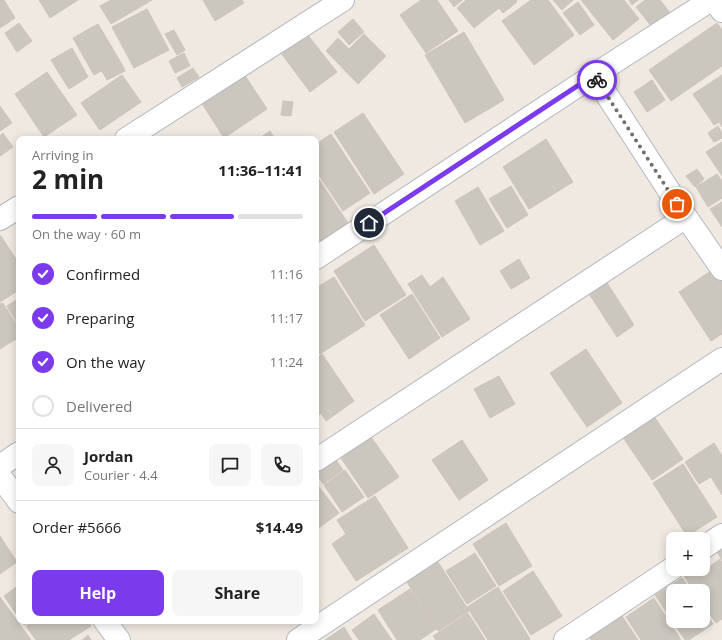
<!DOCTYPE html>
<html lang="en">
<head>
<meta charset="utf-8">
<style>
  :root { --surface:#fff; --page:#f6f6f6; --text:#222; --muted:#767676; --line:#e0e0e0; --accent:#7c3aed }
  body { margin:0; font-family:"Open Sans",sans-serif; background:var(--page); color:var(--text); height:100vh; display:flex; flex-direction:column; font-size:15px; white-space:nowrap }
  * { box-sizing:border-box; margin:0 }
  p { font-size:13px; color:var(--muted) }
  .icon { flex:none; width:22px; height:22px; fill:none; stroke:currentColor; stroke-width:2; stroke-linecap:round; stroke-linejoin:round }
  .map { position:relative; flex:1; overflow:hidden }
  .drawer { position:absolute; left:16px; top:136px; width:303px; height:488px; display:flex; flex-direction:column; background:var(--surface); border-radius:8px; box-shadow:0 2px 10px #0003 }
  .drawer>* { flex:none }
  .buttons { position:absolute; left:666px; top:532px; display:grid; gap:8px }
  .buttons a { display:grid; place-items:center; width:44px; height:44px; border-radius:8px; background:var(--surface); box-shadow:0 2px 10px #0003; font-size:20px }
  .pin { position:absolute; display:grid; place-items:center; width:34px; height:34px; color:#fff; margin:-17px; border:2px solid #fff; border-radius:50%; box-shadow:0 1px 4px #0007 }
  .courier { position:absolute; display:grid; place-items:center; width:40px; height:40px; margin:-20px; border:3px solid #7c3aed; border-radius:50%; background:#fff; color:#222; box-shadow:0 1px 5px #0007 }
  .summary em { font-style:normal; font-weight:700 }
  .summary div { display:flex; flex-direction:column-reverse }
  .summary { display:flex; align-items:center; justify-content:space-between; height:68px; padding:0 16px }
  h1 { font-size:26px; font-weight:700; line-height:30px }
  .bar { display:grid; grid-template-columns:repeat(4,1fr); gap:6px 4px; align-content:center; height:48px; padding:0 16px }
  .bar i { height:5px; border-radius:3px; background:var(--line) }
  .bar .current { background:var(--accent) }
  .bar p { grid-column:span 4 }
  .line { display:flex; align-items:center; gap:10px; padding:0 16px; border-top:1px solid var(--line) }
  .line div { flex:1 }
  .round { display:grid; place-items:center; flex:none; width:42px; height:42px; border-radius:8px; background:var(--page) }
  ol { padding:0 16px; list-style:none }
  li { display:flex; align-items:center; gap:12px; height:44px }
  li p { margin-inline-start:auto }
  li .icon { padding:4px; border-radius:50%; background:var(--accent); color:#fff; stroke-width:4 }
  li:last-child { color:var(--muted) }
  li i { width:22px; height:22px; border:2px solid var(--line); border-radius:50% }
  .action { display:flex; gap:8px; margin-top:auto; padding:8px 16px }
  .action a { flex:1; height:46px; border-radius:8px; background:var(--accent); color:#fff; font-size:16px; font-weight:700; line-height:46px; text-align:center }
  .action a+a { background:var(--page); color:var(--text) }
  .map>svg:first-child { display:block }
  .building { fill:#cbc7bf; stroke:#cbc5ba }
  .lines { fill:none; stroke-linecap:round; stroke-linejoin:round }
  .street-casing { stroke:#b4b7c1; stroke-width:24 }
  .secondary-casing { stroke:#b4b7c1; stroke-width:24 }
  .street { stroke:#fff; stroke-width:22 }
  .secondary { stroke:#fff; stroke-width:22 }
  .done { stroke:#726f6d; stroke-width:4; stroke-dasharray:0 7.2 }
  .route { stroke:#7c3aed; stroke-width:5 }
</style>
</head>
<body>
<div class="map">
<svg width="722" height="640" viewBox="0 0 722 640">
  <rect width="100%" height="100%" fill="#efe9e1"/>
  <g class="building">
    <polygon points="0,0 4,0 15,18 0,28"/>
    <polygon points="39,0 78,0 50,18"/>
    <polygon points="111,0 152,0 111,24 100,6"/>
    <polygon points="203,0 242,0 244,3 215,21"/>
    <polygon points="421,0 437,0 458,31 426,53 400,15"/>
    <polygon points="449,0 462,0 454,7"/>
    <polygon points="466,0 516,0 517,2 503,13 499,8 474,28 457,8"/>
    <polygon points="531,0 548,0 574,35 534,65 502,21"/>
    <polygon points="553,0 573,0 562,10"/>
    <polygon points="581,0 624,0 639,19 613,40"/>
    <polygon points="629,0 638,0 632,5"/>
    <polygon points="645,0 660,0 670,13 652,27 636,7"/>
    <polygon points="578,2 594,25 580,35 563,13"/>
    <polygon points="147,9 169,50 134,68 112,27"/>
    <polygon points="353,19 364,32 349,45 338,32"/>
    <polygon points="19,23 32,41 17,52 5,33"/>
    <polygon points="717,23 722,30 722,66 671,101 649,70"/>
    <polygon points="98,24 120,61 94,75 73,38"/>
    <polygon points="174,30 185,50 177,55 165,34"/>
    <polygon points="464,32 504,100 465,123 425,55"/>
    <polygon points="306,33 337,72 310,92 281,53"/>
    <polygon points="364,34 386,56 358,84 326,51 338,38 349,49"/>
    <polygon points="72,48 88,77 69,89 51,60"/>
    <polygon points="184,53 190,66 175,73 169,61"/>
    <polygon points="121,62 125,71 107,80 102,71"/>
    <polygon points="193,68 199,77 182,87 177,78"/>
    <polygon points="47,72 77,115 44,137 15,94"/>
    <polygon points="244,74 267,109 224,138 201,102"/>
    <polygon points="122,75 141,102 100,130 81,103"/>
    <polygon points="722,75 722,127 719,122 714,125 693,94"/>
    <polygon points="652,80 665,100 647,112 634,92"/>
    <polygon points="283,101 293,102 291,116 281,115"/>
    <polygon points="0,106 12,123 0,131"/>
    <polygon points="363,113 404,174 374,194 334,132"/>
    <polygon points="718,126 722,133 722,138 714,142 708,133"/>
    <polygon points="270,131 275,139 258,139"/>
    <polygon points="3,133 13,147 0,156 0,136"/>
    <polygon points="331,134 370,193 343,211 316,171 316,144"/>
    <polygon points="546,139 573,182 529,209 503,167"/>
    <polygon points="722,142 722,176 706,152"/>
    <polygon points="697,169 704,179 695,187 686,176"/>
    <polygon points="717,174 722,181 722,198 708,207 696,187"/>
    <polygon points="316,175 350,226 316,248"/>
    <polygon points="511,186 528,215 507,228 489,199"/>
    <polygon points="478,187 504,231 480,245 455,201"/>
    <polygon points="722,202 722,227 710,209"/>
    <polygon points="0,236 1,236 19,264 19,290 0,302"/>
    <polygon points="374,245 406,295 365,321 334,271"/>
    <polygon points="519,259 530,278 511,289 500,271"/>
    <polygon points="714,269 722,281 722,334 711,341 679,292"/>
    <polygon points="422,275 430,287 443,277 470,319 442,337 408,284"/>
    <polygon points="334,277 365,325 320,354 316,349 316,288"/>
    <polygon points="604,278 634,325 617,337 586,289"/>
    <polygon points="412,294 440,338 409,359 380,315"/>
    <polygon points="19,298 19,326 7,306"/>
    <polygon points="3,303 19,329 19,337 0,349 0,304"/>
    <polygon points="586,349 622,403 587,427 550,373"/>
    <polygon points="322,354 354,401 326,421 321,413 318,416 316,413 316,359"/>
    <polygon points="499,376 515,404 490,418 474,389"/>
    <polygon points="651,412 683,459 652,480 620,433"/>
    <polygon points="367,431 399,477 368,498 337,452"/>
    <polygon points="462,440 488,480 459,500 432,460"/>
    <polygon points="714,443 722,456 722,495 711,477 699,484 685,462"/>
    <polygon points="333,456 343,470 323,484 316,473 316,467"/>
    <polygon points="683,464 717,517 687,536 653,483"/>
    <polygon points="345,470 364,497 342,512 324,485"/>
    <polygon points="316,483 339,513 316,530"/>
    <polygon points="375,496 408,548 356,581 332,544 346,534 337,520"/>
    <polygon points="506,523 532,566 499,586 473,544"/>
    <polygon points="0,536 17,562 0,574"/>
    <polygon points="722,549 722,560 717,552"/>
    <polygon points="475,553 496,586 467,604 446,571"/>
    <polygon points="720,559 722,563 722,619 716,623 703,604 703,591 694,591 682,573 688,569 703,569 703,567 705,570"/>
    <polygon points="438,562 469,611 438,631 407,582"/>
    <polygon points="533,571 562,616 531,635 503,591"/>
    <polygon points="682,578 691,591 673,591 673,621 703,621 703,609 713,624 689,640 685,640 655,595"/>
    <polygon points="19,585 19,618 4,596"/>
    <polygon points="498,587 530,639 529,640 488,640 467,607"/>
    <polygon points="410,589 436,629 420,640 397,640 378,610"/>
    <polygon points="0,597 31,640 0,640"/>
    <polygon points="654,598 681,640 641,640 626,617"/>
    <polygon points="468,613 485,640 436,640 433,636"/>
    <polygon points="374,614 392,640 359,640 352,630"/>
    <polygon points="622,616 638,640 591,640 589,637"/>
    <polygon points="21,621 30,621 24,625"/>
    <polygon points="34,621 88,621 91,626 69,640 36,640 26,626"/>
    <polygon points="344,627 352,640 325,640"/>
    <polygon points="88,635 91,640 82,640"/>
  </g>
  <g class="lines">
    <g class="street-casing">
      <g id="street">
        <polyline points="715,0 722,11"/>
        <polyline points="594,75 686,217 722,269"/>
        <polyline points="126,139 343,0"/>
        <polyline points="0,219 19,207"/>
        <polyline points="316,460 686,217"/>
        <polyline points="0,476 19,502"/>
        <polyline points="703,548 722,535"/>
        <polyline points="105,621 119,640"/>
        <polyline points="298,640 722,359"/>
        <polyline points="565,640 673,568"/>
      </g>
    </g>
    <g class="secondary-casing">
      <g id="secondary">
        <polyline points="316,258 594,75 711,0"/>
        <polyline points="0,466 19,453"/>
      </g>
    </g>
    <use href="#street" class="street"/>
    <use href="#secondary" class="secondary"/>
  </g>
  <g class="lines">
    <polyline class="done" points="597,80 677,204"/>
    <polyline class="route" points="369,223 594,75 597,80"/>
  </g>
</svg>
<div class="buttons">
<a>+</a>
<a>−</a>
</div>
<div class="pin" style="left:677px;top:204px;background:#ea580c"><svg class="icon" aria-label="bag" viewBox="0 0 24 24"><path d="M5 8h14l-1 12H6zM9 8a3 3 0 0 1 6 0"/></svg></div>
<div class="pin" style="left:369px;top:223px;background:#1f2937"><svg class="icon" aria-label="home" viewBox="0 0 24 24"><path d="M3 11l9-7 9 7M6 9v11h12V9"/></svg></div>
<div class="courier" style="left:597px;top:80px"><svg class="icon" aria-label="bike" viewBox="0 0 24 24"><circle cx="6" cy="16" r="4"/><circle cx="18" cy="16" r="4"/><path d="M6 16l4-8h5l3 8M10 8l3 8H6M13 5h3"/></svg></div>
<section class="drawer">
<div class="summary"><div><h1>2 min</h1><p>Arriving in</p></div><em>11:36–11:41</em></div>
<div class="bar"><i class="current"></i><i class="current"></i><i class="current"></i><i></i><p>On the way · 60 m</p></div>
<ol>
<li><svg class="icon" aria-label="check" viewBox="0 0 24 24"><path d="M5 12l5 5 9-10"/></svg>Confirmed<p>11:16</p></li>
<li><svg class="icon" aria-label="check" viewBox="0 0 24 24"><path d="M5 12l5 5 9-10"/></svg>Preparing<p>11:17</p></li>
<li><svg class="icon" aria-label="check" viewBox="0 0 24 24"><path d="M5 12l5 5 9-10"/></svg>On the way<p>11:24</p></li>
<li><i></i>Delivered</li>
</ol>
<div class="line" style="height:72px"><a class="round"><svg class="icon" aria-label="person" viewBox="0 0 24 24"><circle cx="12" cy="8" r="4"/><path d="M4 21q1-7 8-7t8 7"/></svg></a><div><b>Jordan</b><p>Courier · 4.4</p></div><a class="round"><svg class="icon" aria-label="chat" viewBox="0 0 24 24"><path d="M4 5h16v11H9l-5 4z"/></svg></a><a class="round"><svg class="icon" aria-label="phone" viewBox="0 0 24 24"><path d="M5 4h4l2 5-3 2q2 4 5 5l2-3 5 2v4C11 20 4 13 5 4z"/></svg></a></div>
<div class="line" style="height:52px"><div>Order #5666</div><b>$14.49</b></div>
<div class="action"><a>Help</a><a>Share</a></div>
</section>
</div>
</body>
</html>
